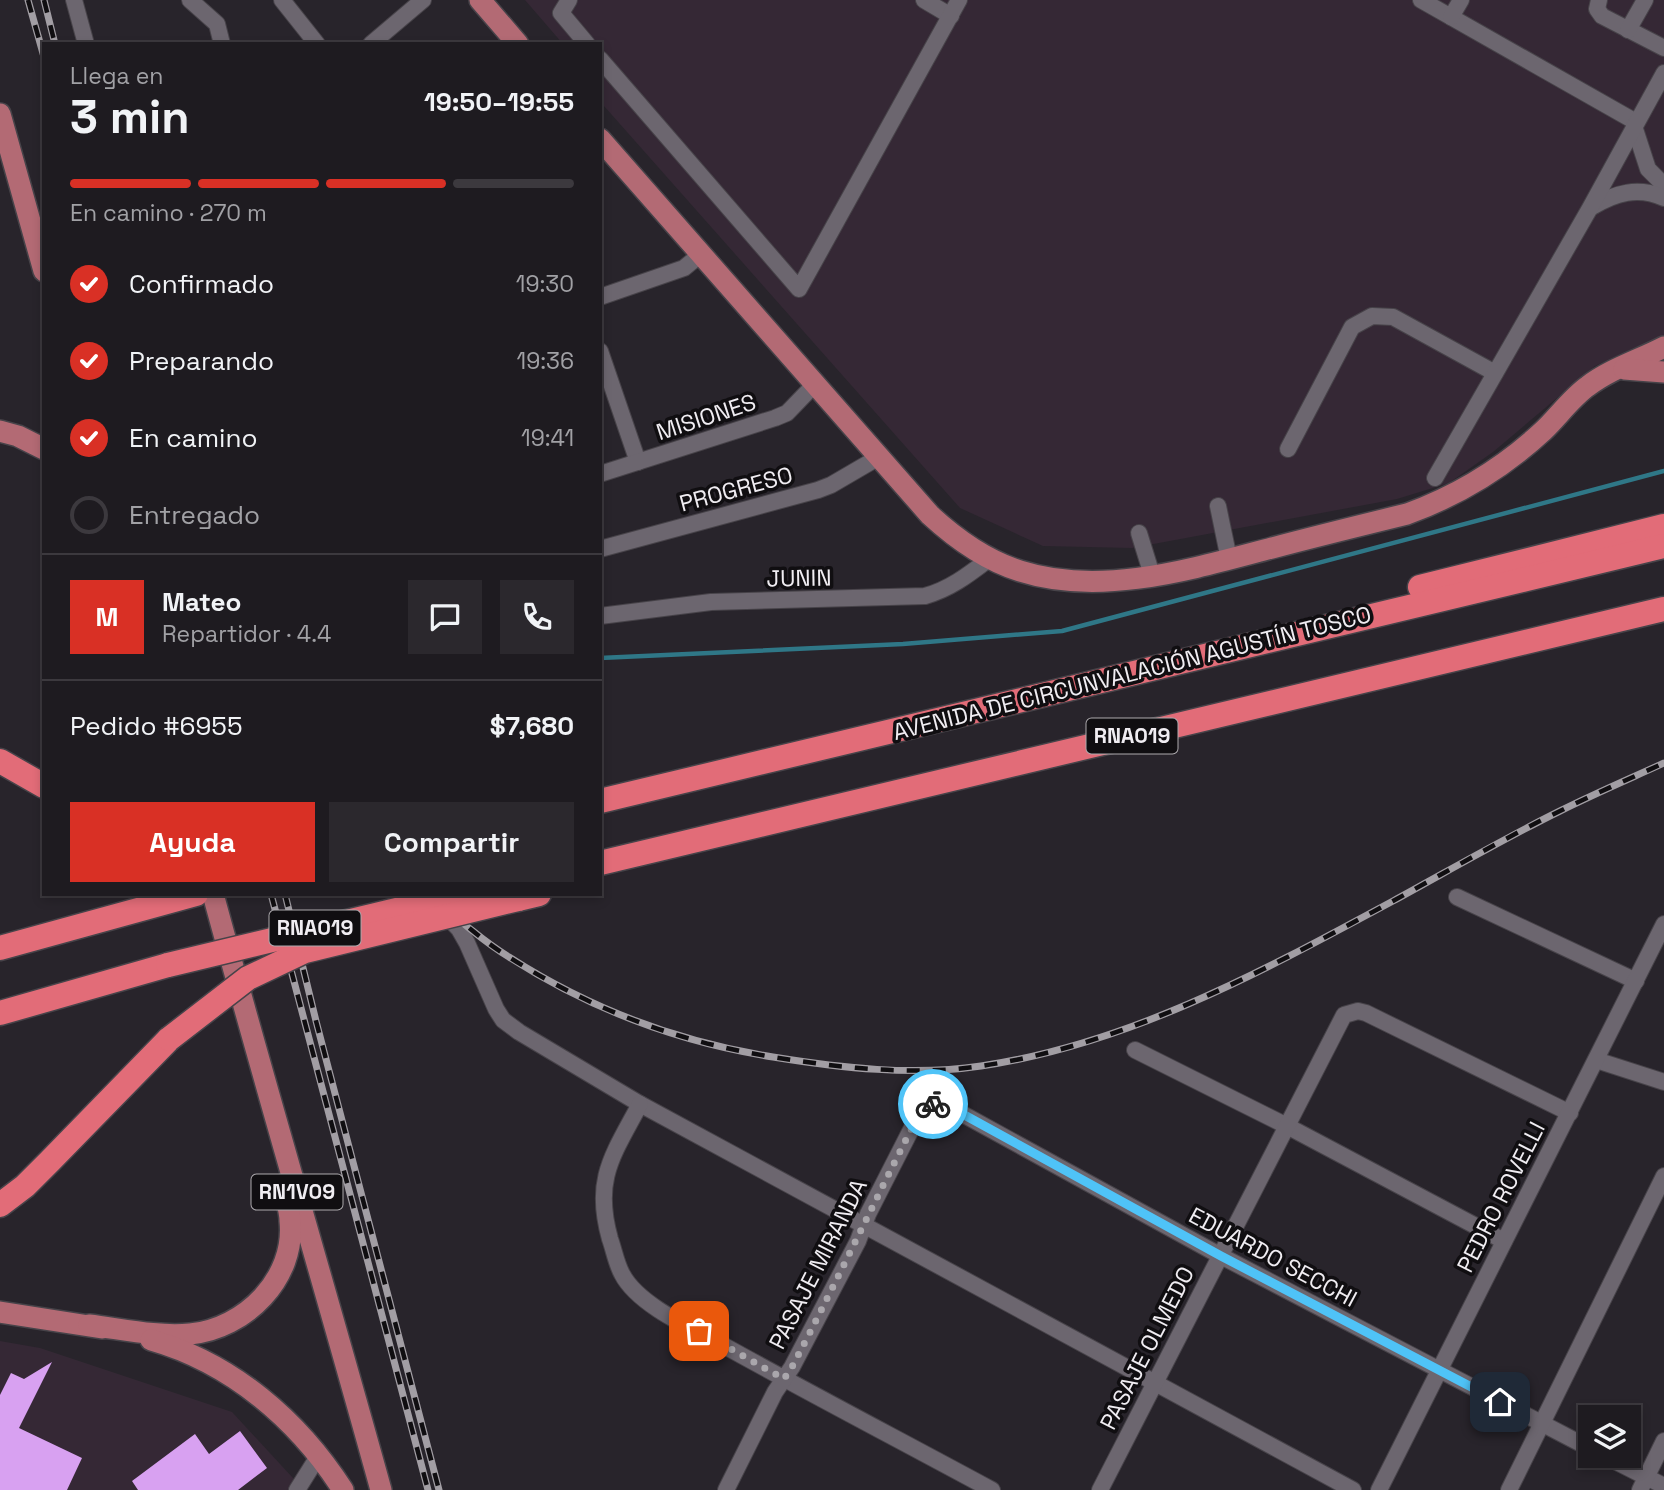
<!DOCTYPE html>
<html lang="es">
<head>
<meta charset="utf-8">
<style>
  :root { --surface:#1e1b20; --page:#2b282d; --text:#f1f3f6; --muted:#a1a1a5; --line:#3c393e; --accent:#d93025 }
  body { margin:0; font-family:"Space Grotesk",sans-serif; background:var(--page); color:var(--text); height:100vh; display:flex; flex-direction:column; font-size:26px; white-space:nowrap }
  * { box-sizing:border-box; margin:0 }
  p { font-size:23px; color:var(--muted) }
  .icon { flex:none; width:38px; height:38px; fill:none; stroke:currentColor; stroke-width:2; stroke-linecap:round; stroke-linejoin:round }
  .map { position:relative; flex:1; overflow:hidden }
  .drawer { position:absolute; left:42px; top:42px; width:560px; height:854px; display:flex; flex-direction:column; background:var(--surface); border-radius:0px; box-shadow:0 4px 10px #0003,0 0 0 2px var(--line) }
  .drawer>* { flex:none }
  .buttons { position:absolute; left:1578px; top:1405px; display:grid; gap:14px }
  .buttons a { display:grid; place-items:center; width:63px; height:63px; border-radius:0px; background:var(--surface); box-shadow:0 4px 10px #0003,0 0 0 2px var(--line); font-size:35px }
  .pin { position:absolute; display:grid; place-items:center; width:60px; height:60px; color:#fff; margin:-30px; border-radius:14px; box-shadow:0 4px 10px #0006 }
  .courier { position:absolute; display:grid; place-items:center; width:70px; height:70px; margin:-35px; border:5px solid #4fc3f7; border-radius:50%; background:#fff; color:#222; box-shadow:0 2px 9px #0007 }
  .summary em { font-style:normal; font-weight:700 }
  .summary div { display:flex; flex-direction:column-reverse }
  .summary { display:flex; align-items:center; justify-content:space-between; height:119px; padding:0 28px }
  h1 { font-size:46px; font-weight:700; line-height:52px }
  .bar { display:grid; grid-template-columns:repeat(4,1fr); gap:10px 7px; align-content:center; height:84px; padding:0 28px }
  .bar i { height:9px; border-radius:5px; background:var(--line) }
  .bar .on { background:var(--accent) }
  .bar p { grid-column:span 4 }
  .line { display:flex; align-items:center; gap:18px; padding:0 28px; border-top:2px solid var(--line) }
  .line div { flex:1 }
  .round { display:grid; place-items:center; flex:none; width:74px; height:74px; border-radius:0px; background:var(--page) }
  ol { padding:0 28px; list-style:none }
  li { display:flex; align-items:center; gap:21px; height:77px }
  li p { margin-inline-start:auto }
  li .icon { padding:7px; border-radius:50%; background:var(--accent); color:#fff; stroke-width:4 }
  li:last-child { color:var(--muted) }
  li i { width:38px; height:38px; border:4px solid var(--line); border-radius:50% }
  .button { display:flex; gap:14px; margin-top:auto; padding:14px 28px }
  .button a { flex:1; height:80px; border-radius:0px; background:var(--accent); color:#fff; font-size:28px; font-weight:700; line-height:80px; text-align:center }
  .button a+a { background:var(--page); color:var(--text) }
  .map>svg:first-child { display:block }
  .industrial { fill:#352835 }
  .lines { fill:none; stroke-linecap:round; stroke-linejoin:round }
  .stream { stroke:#2f7787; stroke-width:4.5 }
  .building { fill:#d8a1f1 }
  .minor-casing { stroke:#474349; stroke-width:18 }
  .major-casing { stroke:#474349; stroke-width:24 }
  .highway-casing { stroke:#474349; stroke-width:27 }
  .minor { stroke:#6c666f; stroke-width:16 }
  .major { stroke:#b36a74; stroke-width:21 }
  .highway { stroke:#e26c78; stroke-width:24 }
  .rail-casing { stroke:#a29ea4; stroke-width:7 }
  .rail { stroke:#100e11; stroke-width:4.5; stroke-dasharray:13; stroke-linecap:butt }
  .highway-bridge-casing { stroke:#474349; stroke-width:27; stroke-linecap:butt }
  .highway-bridge { stroke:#e26c78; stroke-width:24 }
  .done { stroke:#aaa7ac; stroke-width:7; stroke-dasharray:0 12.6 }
  .route { stroke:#4fc3f7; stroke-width:9 }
  .labels { text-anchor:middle; stroke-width:7; stroke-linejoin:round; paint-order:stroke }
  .shield { fill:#100e11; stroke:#adaaae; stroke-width:2 }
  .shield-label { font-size:21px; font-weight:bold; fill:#f0edf2 }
  .street-label { font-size:23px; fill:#f0edf2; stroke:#100e11 }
</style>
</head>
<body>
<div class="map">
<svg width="1664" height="1490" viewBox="0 0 1664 1490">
  <rect width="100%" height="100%" fill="#28242b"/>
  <g class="industrial">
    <polygon points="525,0 1664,0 1664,335 1595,366 1493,452 1449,483 1397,499 1132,548 1043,546 960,508 604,106 600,100 600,44 563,44"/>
    <polygon points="0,1341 40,1348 232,1412 304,1490 0,1490"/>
  </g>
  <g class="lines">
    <polyline class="stream" points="600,658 903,644 1062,631 1664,471"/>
  </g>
  <g class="building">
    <polygon points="52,1362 19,1428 82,1458 67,1490 0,1490 0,1395 11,1373 24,1379"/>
    <polygon points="240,1431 267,1468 238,1490 138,1490 132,1481 195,1434 209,1454"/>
  </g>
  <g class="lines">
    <g class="minor-casing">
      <g id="minor">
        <polyline points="74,0 86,44"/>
        <polyline points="190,0 217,24 222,44"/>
        <polyline points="282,0 317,44"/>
        <polyline points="569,0 561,13 587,44"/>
        <polyline points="924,0 951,16"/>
        <polyline points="1421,0 1636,122"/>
        <polyline points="1599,0 1597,9 1602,16 1664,48"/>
        <polyline points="1451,17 1461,0"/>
        <polyline points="1628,30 1645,0"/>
        <polyline points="371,44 423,0"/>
        <polyline points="600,59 799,289 959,0"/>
        <polyline points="1634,126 1648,169 1664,185"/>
        <path d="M 1592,207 C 1615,193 1638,186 1664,198"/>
        <polyline points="600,297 684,268 701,254"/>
        <polyline points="600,351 638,462"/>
        <polyline points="1288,449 1352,327 1372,316 1393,317 1495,373"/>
        <polyline points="600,474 775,418 787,413 814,385"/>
        <polyline points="1435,478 1590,208 1664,73"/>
        <polyline points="1218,506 1229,559"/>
        <polyline points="1139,533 1152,575"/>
        <polyline points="600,549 818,490 831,485 879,457"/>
        <path d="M 600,616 L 711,602 L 925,596 C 950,589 968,575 989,559"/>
        <polyline points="1457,897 1636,981"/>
        <polyline points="443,912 459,929 467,943 496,1009 503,1020 519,1032 640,1104 1353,1490"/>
        <polyline points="1135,1050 1287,1126 1504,1241"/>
        <polyline points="1596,1060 1664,1082"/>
        <path d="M 640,1104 C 613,1155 593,1179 610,1239 C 614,1250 616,1263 622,1274 C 639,1307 698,1331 730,1349 C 817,1397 905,1443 992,1490"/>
        <polyline points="1605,1456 1664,1486"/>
        <polyline points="297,1490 319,1455"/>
        <path d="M 726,1490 L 775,1392 L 792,1367 L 858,1241 L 868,1214 L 919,1114 C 927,1103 936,1103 948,1106 L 1221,1256 L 1591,1449"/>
        <polyline points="1100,1490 1344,1015 1358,1011 1366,1013 1570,1113"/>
        <polyline points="1379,1490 1664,924"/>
        <polyline points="1509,1490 1664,1176"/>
        <polyline points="1640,1490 1664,1441"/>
      </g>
    </g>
    <g class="major-casing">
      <g id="major">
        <polyline points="480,0 518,44"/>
        <polyline points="0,114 44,271"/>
        <path d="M 600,139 L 930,515 C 956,539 985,560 1020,571 C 1101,597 1192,569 1272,548 C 1317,536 1362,525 1407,514 C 1459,495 1502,469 1543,431 C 1558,417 1571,398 1588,386 C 1610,369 1639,360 1664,347"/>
        <polyline points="1624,369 1664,372"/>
        <polyline points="0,431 18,436 44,449"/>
        <path d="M 213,894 C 267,1093 326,1291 381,1490"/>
        <polyline points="0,1312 102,1328"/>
        <path d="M 89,1325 C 122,1329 157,1337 190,1334 C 245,1329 296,1278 290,1221 C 290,1212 287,1203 285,1195"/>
        <path d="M 151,1340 C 232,1363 298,1420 343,1490"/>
      </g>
    </g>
    <g class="highway-casing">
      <g id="highway">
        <polyline points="1420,587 1664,526"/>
        <polyline points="0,761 44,786"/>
        <polyline points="600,801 1664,546"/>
        <polyline points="600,863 1664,609"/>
        <polyline points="518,899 539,894"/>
        <polyline points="0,948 196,894"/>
        <polyline points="0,1013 168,965"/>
        <polyline points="0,1205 25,1186 50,1161 169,1039"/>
      </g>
    </g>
    <use href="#minor" class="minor"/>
    <use href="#major" class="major"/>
    <use href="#highway" class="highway"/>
    <g class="rail-casing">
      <g id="rail">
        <polyline points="28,0 44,57"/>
        <polyline points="44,0 55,44"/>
        <polyline points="271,894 428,1490"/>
        <polyline points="285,894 316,1021 439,1490"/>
        <path d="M 430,894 C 455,916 481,940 509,957 C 590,1009 678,1042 773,1057 C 841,1068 913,1076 981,1066 C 1130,1044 1263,971 1393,901 C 1448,871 1503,839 1560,811 C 1594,794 1629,779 1664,763"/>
      </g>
    </g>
    <use href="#rail" class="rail"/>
    <g class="highway-bridge-casing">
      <g id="highway-bridge">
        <polyline points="168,965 463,894"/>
        <polyline points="169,1039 248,978 305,951 518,899"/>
      </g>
    </g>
    <use href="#highway-bridge" class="highway-bridge"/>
  </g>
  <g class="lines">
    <path class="done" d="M 699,1331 L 784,1379 L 792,1367 C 836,1283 876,1198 919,1114 L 924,1107 L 933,1104"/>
    <polyline class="route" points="933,1104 936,1103 948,1106 1221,1256 1500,1402"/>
  </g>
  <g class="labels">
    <g class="shield">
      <rect x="1086.5" y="718.5" width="91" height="35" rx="5"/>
      <rect x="269.5" y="910.5" width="91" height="35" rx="5"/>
      <rect x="251.5" y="1174.5" width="91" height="35" rx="5"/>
    </g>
    <g class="shield-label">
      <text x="1132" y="743">RNA019</text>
      <text x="315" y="935">RNA019</text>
      <text x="297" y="1199">RN1V09</text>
    </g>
    <g class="street-label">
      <text transform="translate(706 417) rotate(-18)" y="8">MISIONES</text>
      <text transform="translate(736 489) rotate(-15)" y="8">PROGRESO</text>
      <text transform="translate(799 578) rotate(-1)" y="8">JUNIN</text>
      <text transform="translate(1132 673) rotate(-14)" y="8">AVENIDA DE CIRCUNVALACIÓN AGUSTÍN TOSCO</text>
      <text transform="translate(1501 1197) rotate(-63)" y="8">PEDRO ROVELLI</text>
      <text transform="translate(1273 1257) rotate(28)" y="8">EDUARDO SECCHI</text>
      <text transform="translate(818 1264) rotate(-63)" y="8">PASAJE MIRANDA</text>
      <text transform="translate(1147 1348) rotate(-63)" y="8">PASAJE OLMEDO</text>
    </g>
  </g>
</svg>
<div class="buttons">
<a><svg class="icon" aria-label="layers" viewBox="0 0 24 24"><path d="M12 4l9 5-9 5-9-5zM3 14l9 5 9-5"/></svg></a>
</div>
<div class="pin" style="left:699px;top:1331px;background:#ea580c"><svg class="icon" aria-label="bag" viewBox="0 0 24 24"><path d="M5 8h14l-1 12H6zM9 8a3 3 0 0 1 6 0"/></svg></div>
<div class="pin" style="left:1500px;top:1402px;background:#1f2937"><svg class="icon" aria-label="home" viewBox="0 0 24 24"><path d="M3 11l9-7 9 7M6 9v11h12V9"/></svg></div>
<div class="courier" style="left:933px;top:1104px"><svg class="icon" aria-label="bike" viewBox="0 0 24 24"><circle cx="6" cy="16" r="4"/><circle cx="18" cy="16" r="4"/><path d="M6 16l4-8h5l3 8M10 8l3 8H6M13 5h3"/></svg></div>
<section class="drawer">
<div class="summary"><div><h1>3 min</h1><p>Llega en</p></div><em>19:50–19:55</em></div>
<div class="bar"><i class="on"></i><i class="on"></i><i class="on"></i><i></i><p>En camino · 270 m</p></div>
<ol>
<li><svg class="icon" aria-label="check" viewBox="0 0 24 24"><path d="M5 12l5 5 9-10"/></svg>Confirmado<p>19:30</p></li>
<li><svg class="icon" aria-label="check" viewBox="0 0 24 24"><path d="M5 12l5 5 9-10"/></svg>Preparando<p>19:36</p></li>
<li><svg class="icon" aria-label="check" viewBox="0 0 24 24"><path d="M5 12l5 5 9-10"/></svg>En camino<p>19:41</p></li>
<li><i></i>Entregado</li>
</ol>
<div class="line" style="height:126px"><b class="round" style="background:var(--accent);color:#fff">M</b><div><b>Mateo</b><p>Repartidor · 4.4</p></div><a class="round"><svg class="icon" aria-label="chat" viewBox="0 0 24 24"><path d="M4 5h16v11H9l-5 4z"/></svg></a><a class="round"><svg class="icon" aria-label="phone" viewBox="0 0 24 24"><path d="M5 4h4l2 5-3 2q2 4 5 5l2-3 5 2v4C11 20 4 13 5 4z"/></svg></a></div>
<div class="line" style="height:91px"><div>Pedido #6955</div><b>$7,680</b></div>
<div class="button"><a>Ayuda</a><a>Compartir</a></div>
</section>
</div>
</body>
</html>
